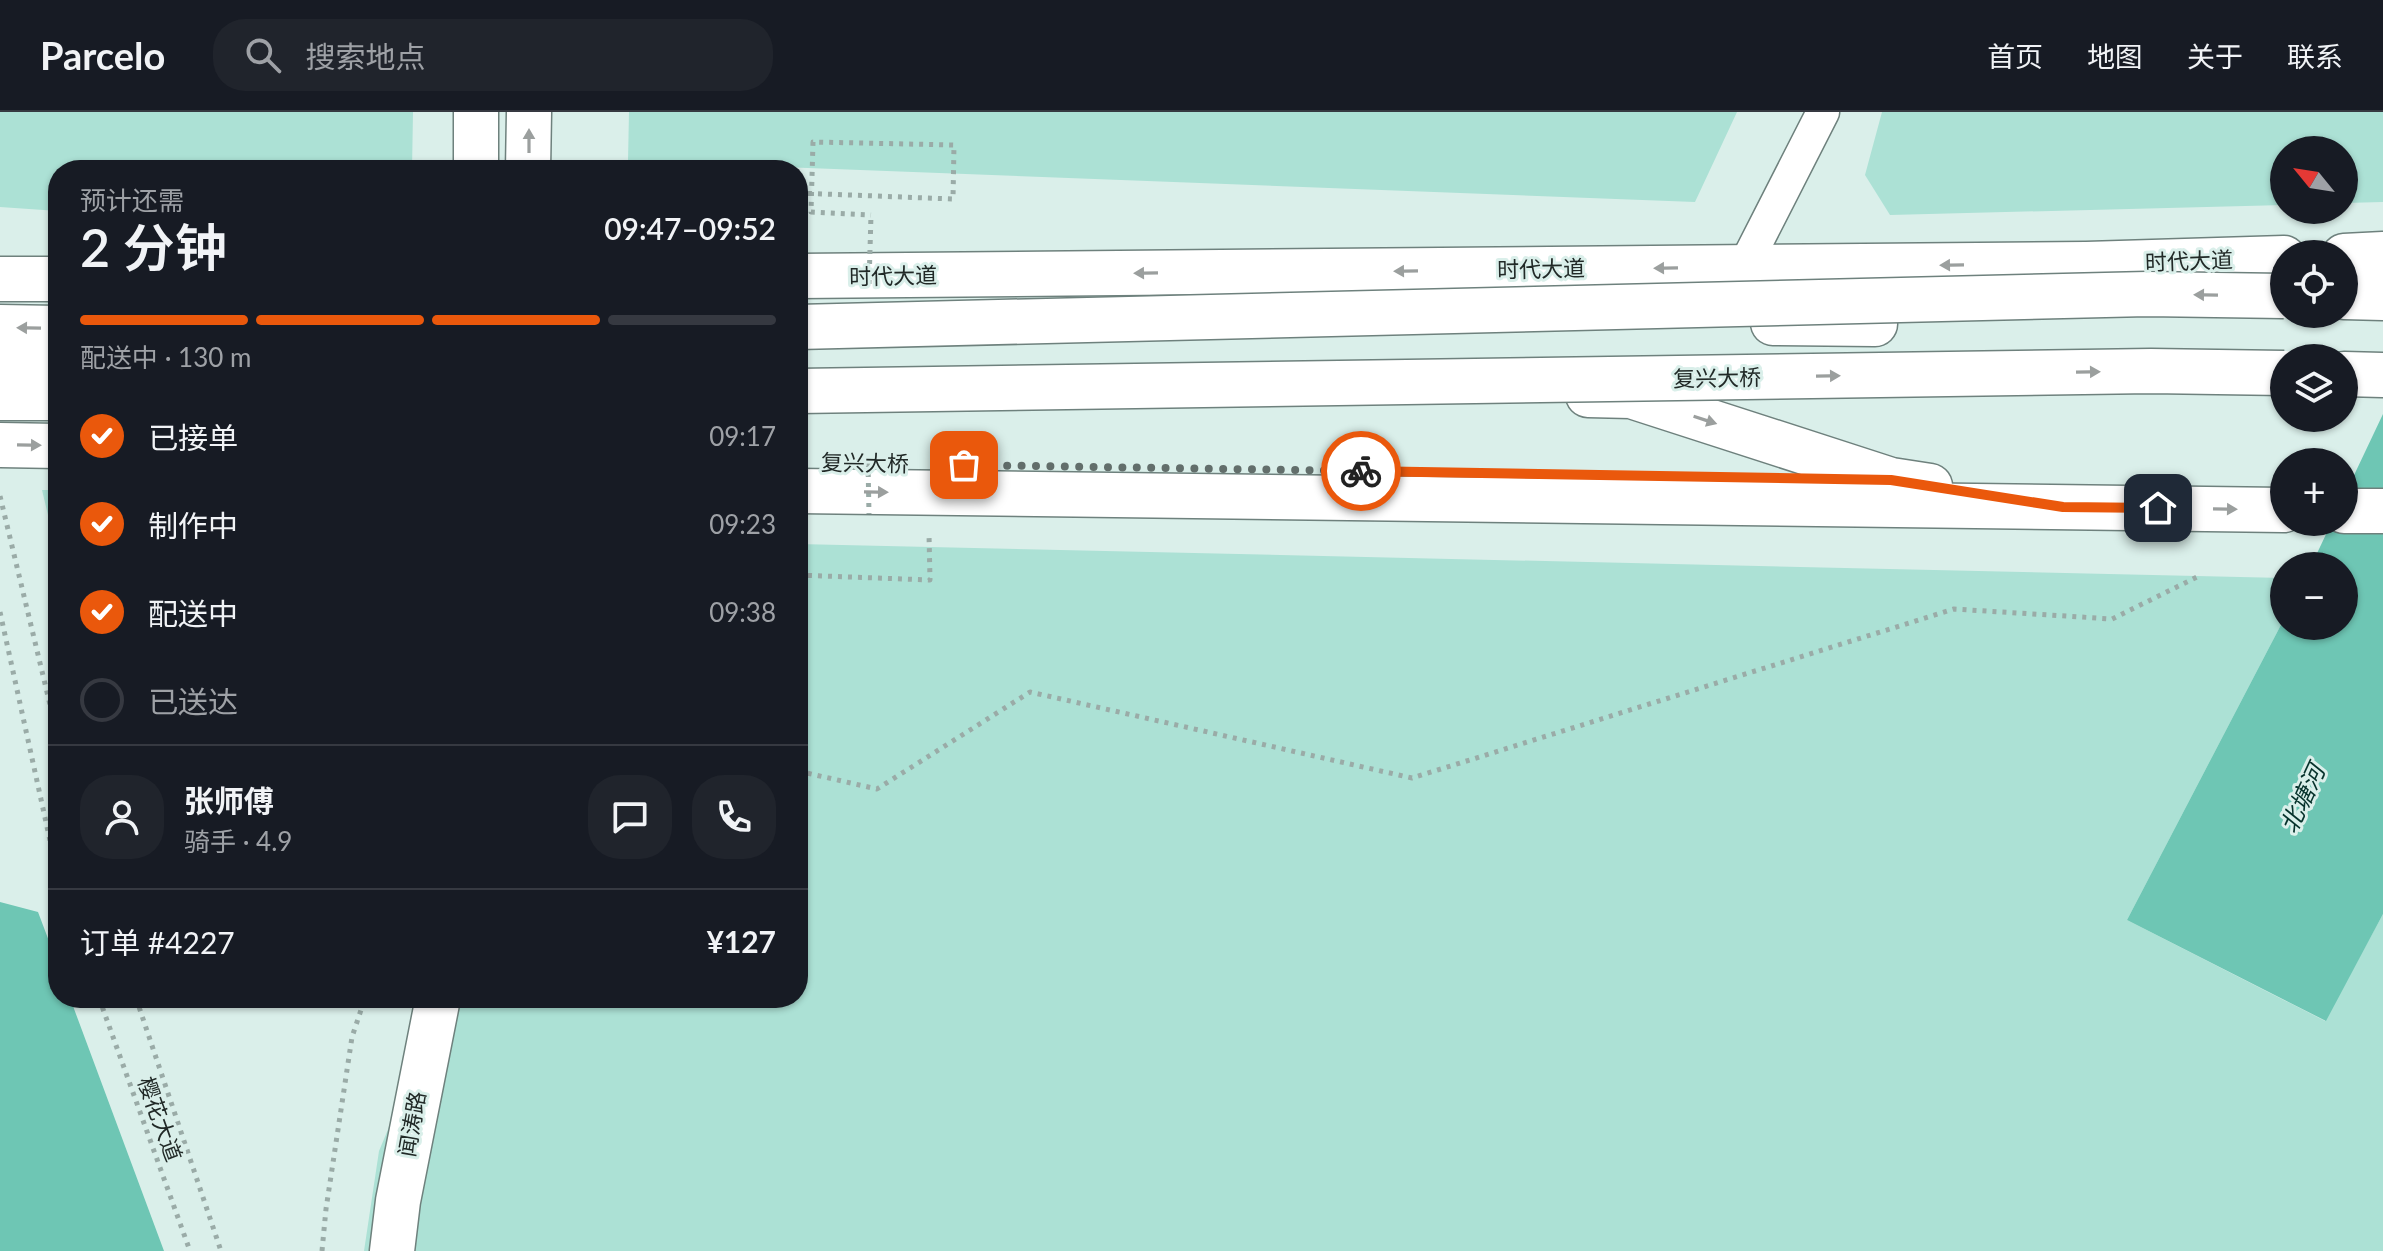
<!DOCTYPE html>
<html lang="zh">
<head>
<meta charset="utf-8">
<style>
  :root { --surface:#171b24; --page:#20242c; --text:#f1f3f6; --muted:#9ea1a6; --line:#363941; --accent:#ea580c }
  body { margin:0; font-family:Lato,"Noto Sans SC",sans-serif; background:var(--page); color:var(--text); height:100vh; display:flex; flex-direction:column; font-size:30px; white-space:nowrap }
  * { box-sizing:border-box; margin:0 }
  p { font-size:26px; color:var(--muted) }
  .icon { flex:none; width:44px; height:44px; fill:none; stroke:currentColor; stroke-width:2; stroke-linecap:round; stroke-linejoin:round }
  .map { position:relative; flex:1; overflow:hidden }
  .details { position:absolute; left:48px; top:48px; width:760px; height:848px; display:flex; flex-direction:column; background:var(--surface); border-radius:32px; box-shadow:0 2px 6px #0004 }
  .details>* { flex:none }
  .needle { width:52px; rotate:300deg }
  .fabs { position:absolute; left:2270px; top:24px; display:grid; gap:16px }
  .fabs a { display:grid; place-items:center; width:88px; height:88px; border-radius:50%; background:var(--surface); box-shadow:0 2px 6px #0004; font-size:40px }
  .pin { position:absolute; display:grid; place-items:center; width:68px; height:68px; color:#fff; margin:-34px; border-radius:16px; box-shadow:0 4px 12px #0006 }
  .courier { position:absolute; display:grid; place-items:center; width:80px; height:80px; margin:-40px; border:6px solid #ea580c; border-radius:50%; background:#fff; color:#222; box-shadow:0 2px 10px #0007 }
  .head em { font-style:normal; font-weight:600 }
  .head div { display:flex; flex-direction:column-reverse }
  .head { display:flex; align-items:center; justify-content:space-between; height:136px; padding:0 32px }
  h1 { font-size:52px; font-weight:600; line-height:60px }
  .bar { display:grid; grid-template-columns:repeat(4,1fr); gap:12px 8px; align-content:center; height:96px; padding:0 32px }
  .bar i { height:10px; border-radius:6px; background:var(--line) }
  .bar .active { background:var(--accent) }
  .bar p { grid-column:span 4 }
  .line { display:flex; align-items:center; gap:20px; padding:0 32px; border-top:2px solid var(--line) }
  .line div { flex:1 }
  .round { display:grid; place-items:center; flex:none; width:84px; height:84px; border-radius:32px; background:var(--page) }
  ol { padding:0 32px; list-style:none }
  li { display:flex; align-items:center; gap:24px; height:88px }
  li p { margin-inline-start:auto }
  li .icon { padding:8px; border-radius:50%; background:var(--accent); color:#fff; stroke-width:4 }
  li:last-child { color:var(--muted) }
  li i { width:44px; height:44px; border:4px solid var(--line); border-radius:50% }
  header { display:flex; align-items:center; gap:48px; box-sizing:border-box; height:112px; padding:0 40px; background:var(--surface); border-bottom:2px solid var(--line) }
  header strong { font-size:38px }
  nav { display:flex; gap:44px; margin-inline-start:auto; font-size:28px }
  .search { width:560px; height:72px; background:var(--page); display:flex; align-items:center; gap:20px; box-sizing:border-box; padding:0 28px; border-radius:32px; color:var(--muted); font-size:30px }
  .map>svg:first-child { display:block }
  .green { fill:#ace1d5 }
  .water { fill:#6ec6b4 }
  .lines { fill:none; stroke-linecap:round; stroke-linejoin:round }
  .minor-casing { stroke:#6e817d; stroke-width:35 }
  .secondary-casing { stroke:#6e817d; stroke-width:47 }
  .primary-casing { stroke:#6e817d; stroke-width:47 }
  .trunk-casing { stroke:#6e817d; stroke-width:47 }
  .path { stroke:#9aaba7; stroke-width:5; stroke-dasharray:4 6; stroke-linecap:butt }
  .minor { stroke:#fff; stroke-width:32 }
  .secondary { stroke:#fff; stroke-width:44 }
  .primary { stroke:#fff; stroke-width:44 }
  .trunk { stroke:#fff; stroke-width:44 }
  .trunk-bridge-casing { stroke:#6e817d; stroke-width:47; stroke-linecap:butt }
  .path-bridge { stroke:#9aaba7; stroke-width:5; stroke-dasharray:4 6; stroke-linecap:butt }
  .trunk-bridge { stroke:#fff; stroke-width:44 }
  .oneway { fill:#9b9f9e }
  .done { stroke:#626e6b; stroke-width:8; stroke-dasharray:0 14.4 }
  .route { stroke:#ea580c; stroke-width:10 }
  .labels { text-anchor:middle; stroke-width:6; stroke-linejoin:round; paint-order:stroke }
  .street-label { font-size:22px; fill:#212927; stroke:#daefea }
  .water-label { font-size:24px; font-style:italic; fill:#06322b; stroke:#daefea }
</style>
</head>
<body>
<header>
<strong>Parcelo</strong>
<div class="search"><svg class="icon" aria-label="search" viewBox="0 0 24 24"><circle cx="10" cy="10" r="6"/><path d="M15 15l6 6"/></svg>搜索地点</div>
<nav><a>首页</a><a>地图</a><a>关于</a><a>联系</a></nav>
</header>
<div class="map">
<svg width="2383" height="1139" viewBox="0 0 2383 1139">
  <rect width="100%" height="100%" fill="#daefea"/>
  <g class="green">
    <polygon points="0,0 413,0 412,58 58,58 58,99 0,95"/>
    <polygon points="629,0 1737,0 1695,90 628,49"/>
    <polygon points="1882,0 2383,0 2383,90 2344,91 2344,38 2284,38 2284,93 1890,103 1865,63"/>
    <polygon points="42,378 58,378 58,445"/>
    <polygon points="798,432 2284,466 2284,507 2127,808 2325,909 2383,802 2383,1139 364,1139 379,1039 443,886 798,886"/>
  </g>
  <g class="water">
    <polygon points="2383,302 2383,802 2326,909 2127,808 2284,507 2284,514 2344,514 2344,454 2311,454"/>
    <polygon points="0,790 38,800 58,853 58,886 70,886 164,1139 0,1139"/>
  </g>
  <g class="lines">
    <g class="minor-casing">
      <polyline id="minor" points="1744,155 1823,0"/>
    </g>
    <g class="secondary-casing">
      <g id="secondary">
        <polyline points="476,58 476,0"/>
        <polyline points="528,58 529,0"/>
        <polyline points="392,1139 398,1089 438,886"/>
      </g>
    </g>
    <g class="primary-casing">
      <g id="primary">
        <polyline points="2344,144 2383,142"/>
        <polyline points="798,164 2086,152 2284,146"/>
        <polyline points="0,167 58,167"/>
        <polyline points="1773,211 1875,212"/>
        <polyline points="0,251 58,253"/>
        <polyline points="1588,283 1631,284 1891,368 1930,374"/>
        <polyline points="0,333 58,334"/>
        <polyline points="798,379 2284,398"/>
        <polyline points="2344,399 2383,399"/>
      </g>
    </g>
    <g class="trunk-casing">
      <g id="trunk">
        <polyline points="2344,185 2383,186"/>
        <polyline points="0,215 58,216"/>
        <polyline points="2344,262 2383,263"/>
        <polyline points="0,286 58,286"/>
      </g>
    </g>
    <g class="path">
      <polyline points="798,81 953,87 954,33 813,30 811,100 871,103"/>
      <polyline points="0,384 58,626"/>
      <polyline points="798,463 930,468 929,422"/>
      <polyline points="0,500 58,765"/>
      <polyline points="798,659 877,677 1030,580 1412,666 1954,497 2112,507 2201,463"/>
      <polyline points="99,886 190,1139"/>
      <polyline points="136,886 221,1139"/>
      <polyline points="322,1139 326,1097 352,925 365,886"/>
    </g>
    <use href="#minor" class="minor"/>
    <use href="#secondary" class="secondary"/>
    <use href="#primary" class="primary"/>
    <use href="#trunk" class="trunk"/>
    <g class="trunk-bridge-casing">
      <g id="trunk-bridge">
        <polyline points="798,215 2147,182 2284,184"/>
        <polyline points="798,279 2151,259 2284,261"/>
      </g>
    </g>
    <g class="path-bridge">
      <polyline points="869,172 871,103"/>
      <polyline points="868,351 869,402"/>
    </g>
    <use href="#trunk-bridge" class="trunk-bridge"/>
  </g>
  <defs><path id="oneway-solid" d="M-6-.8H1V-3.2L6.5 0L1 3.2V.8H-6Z" transform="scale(2)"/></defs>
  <g class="oneway">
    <use href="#oneway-solid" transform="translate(529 29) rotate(-90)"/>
    <use href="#oneway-solid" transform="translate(1952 153) rotate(179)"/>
    <use href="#oneway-solid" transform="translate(1666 156) rotate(179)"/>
    <use href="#oneway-solid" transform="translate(1406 159) rotate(179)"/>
    <use href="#oneway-solid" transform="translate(1146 161) rotate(179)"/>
    <use href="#oneway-solid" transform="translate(2206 183) rotate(-179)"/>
    <use href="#oneway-solid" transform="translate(29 216) rotate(-179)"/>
    <use href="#oneway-solid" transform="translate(2088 260) rotate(-1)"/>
    <use href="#oneway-solid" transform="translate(1828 264) rotate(-1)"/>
    <use href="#oneway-solid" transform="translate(1705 308) rotate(18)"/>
    <use href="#oneway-solid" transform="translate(29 333) rotate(1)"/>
    <use href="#oneway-solid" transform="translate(876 380) rotate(1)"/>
    <use href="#oneway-solid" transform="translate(2225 397) rotate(1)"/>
  </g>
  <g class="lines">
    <polyline class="done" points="964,353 1361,359"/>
    <polyline class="route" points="1361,359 1891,368 2063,395 2158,396"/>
  </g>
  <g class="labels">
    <g class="street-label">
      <text transform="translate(2189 149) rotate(-2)" y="8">时代大道</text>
      <text transform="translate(1541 157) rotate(-1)" y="8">时代大道</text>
      <text transform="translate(893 164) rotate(-1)" y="8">时代大道</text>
      <text transform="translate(1717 266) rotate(-1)" y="8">复兴大桥</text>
      <text transform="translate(865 351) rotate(1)" y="8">复兴大桥</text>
      <text transform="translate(160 1007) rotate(70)" y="8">樱花大道</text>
      <text transform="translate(412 1012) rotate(-80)" y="8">闻涛路</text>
    </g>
    <g class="water-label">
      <text transform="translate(2303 687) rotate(-65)" y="8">北塘河</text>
    </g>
  </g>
</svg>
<div class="fabs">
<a><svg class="needle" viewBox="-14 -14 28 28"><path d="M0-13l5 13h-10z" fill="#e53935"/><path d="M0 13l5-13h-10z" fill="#9ea1a6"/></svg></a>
<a><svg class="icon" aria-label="locate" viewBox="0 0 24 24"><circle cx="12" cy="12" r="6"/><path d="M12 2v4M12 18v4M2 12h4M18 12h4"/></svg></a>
<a><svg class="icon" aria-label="layers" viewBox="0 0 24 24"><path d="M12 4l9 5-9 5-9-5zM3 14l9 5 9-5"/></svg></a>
<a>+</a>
<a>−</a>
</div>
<div class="pin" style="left:964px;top:353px;background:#ea580c"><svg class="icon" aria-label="bag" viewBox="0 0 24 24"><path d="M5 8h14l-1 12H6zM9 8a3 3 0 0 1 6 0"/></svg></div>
<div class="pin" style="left:2158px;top:396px;background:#1f2937"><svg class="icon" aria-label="home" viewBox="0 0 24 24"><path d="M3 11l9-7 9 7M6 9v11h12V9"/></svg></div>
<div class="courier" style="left:1361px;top:359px"><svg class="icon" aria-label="bike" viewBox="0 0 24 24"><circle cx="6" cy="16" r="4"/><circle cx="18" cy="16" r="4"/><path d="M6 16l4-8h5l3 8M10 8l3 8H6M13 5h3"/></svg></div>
<section class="details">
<div class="head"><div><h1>2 分钟</h1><p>预计还需</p></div><em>09:47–09:52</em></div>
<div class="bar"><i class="active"></i><i class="active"></i><i class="active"></i><i></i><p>配送中 · 130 m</p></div>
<ol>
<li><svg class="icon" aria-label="check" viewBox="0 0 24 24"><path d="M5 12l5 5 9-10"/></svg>已接单<p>09:17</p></li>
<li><svg class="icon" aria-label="check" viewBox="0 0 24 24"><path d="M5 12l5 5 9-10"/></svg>制作中<p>09:23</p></li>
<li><svg class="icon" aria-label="check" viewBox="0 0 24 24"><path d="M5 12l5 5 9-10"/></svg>配送中<p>09:38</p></li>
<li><i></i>已送达</li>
</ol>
<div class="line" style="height:144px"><a class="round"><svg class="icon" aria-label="person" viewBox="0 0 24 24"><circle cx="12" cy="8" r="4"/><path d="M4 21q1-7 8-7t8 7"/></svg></a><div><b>张师傅</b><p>骑手 · 4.9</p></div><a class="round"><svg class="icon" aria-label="chat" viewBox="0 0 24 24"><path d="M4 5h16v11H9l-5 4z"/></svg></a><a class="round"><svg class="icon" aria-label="phone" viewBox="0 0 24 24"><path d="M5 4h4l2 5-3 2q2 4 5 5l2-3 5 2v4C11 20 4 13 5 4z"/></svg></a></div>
<div class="line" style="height:104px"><div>订单 #4227</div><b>¥127</b></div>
</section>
</div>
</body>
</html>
